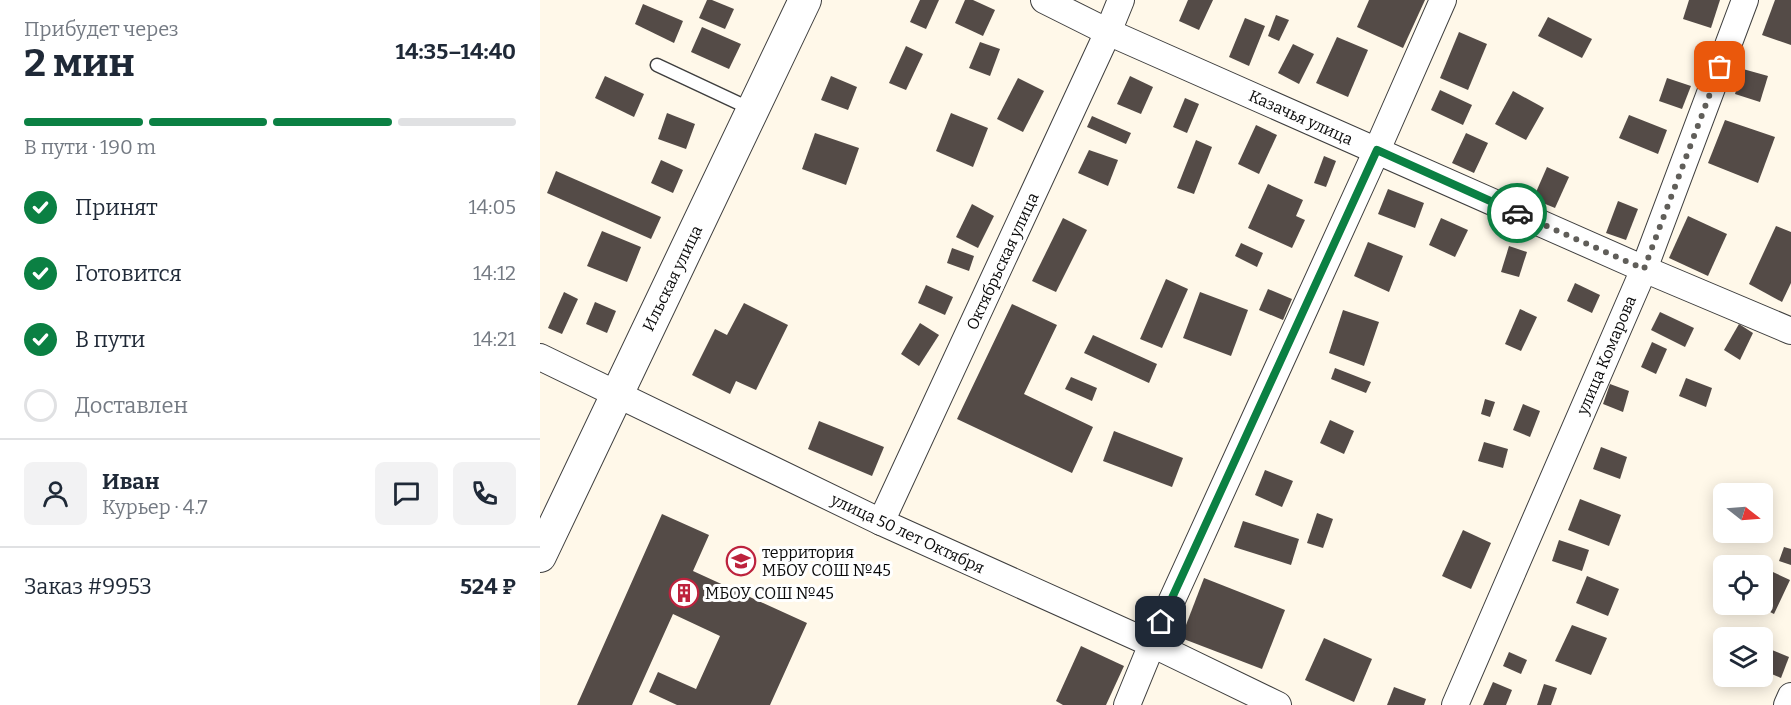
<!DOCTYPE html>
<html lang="ru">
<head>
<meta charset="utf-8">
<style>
  :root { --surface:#fff; --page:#f2f2f3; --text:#1f2937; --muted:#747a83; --line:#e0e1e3; --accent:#0b8043 }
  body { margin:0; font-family:Bitter,serif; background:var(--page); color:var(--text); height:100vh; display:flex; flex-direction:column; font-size:22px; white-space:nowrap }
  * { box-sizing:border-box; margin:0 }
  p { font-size:20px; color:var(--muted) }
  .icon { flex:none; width:33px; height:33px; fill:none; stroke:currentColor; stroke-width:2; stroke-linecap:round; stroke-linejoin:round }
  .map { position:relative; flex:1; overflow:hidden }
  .sheet { display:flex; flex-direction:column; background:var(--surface); width:540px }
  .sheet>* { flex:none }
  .needle { width:39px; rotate:107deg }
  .fabs { position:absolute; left:1173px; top:483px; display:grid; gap:12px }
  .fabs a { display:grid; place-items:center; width:60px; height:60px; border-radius:9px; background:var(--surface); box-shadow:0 3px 15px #0003; font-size:30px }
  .pin { position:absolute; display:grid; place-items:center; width:51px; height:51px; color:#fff; margin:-26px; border-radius:12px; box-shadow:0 3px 9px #0006 }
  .courier { position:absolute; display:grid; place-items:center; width:60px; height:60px; margin:-30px; border:4px solid #0b8043; border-radius:50%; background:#fff; color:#222; box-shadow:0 2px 8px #0007 }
  .headline em { font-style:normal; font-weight:700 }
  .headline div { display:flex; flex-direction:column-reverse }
  .headline { display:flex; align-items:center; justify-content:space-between; height:102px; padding:0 24px }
  h1 { font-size:39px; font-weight:700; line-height:45px }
  .bar { display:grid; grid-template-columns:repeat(4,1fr); gap:9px 6px; align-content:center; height:72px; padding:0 24px }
  .bar i { height:8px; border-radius:4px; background:var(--line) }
  .bar .selected { background:var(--accent) }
  .bar p { grid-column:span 4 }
  .line { display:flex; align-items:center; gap:15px; padding:0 24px; border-top:2px solid var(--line) }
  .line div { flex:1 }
  .round { display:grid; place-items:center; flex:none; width:63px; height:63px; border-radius:9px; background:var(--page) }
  ol { padding:0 24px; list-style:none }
  li { display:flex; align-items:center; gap:18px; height:66px }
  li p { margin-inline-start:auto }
  li .icon { padding:6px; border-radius:50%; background:var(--accent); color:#fff; stroke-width:4 }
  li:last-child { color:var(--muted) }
  li i { width:33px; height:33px; border:3px solid var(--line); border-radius:50% }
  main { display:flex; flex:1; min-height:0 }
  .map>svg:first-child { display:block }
  .building { fill:#544b47 }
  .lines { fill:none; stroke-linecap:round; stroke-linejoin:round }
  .service-casing { stroke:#3e3e3e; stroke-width:15 }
  .minor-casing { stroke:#3e3e3e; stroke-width:28 }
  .tertiary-casing { stroke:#3e3e3e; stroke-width:34 }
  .service { stroke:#fff; stroke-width:12 }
  .minor { stroke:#fff; stroke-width:26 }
  .tertiary { stroke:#fff; stroke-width:32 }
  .done { stroke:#605e59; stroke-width:6; stroke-dasharray:0 10.8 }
  .route { stroke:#0b8043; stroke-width:8 }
  .labels { text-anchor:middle; stroke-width:6; stroke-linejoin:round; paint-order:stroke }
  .street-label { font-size:16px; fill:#0b0b0b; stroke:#fff }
  .poi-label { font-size:16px; fill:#0b0b0b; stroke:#fff; text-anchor:start }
</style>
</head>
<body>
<main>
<section class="sheet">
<div class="headline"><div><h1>2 мин</h1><p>Прибудет через</p></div><em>14:35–14:40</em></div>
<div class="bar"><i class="selected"></i><i class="selected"></i><i class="selected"></i><i></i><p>В пути · 190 m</p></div>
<ol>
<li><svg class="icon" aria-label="check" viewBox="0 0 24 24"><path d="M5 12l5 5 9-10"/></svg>Принят<p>14:05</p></li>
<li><svg class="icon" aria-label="check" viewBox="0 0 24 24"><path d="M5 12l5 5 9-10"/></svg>Готовится<p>14:12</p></li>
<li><svg class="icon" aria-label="check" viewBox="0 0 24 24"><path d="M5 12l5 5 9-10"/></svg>В пути<p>14:21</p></li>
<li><i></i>Доставлен</li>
</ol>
<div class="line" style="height:108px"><a class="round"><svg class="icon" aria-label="person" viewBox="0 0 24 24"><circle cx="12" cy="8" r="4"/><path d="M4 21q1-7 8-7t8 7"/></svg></a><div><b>Иван</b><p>Курьер · 4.7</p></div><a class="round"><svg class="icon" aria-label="chat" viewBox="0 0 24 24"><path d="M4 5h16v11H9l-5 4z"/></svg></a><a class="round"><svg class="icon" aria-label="phone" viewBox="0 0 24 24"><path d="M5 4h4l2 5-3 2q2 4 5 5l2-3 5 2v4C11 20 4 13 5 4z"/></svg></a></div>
<div class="line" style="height:78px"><div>Заказ #9953</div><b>524 ₽</b></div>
</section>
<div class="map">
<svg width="1251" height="705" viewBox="0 0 1251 705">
  <rect width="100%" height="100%" fill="#fff8e9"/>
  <g class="building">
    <polygon points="167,0 172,0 194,9 185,29 159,18"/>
    <polygon points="380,0 399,0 386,29 370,22"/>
    <polygon points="425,0 433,0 455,10 443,36 415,23"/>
    <polygon points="648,0 673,0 659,30 639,21"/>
    <polygon points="829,0 885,0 863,48 817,27"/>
    <polygon points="1149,0 1180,0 1171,28 1143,19"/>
    <polygon points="1235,0 1251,0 1251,45 1222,35"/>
    <polygon points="103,4 143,21 134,43 95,24"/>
    <polygon points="736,15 749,20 739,41 728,36"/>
    <polygon points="1008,17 1052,39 1042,58 998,36"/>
    <polygon points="705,18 725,26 709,66 689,57"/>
    <polygon points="162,27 201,44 189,69 151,52"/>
    <polygon points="919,32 947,44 928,90 900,78"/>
    <polygon points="797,37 828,50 808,97 776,83"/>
    <polygon points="440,42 460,49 450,76 429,68"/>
    <polygon points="753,44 774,54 759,84 738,73"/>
    <polygon points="366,46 383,54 366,90 349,83"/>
    <polygon points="1203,69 1228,76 1220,102 1195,94"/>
    <polygon points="65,76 104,94 94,117 55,98"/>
    <polygon points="291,76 317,87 308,110 281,100"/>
    <polygon points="590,76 613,87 601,114 577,104"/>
    <polygon points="478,78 504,91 483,132 457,119"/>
    <polygon points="1127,78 1151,86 1142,109 1119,101"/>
    <polygon points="900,90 932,105 923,125 891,110"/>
    <polygon points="973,91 1004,108 986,140 955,124"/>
    <polygon points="645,98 659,104 647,133 633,127"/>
    <polygon points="127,113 155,124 146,149 118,139"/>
    <polygon points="411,113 448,128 433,167 396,151"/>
    <polygon points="1089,115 1127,130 1118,154 1079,138"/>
    <polygon points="552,116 591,133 586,144 547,127"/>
    <polygon points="1185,120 1235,137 1218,183 1168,163"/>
    <polygon points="716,125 737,135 719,174 698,164"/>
    <polygon points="275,133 319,148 306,185 262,169"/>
    <polygon points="926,133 948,143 934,173 912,163"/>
    <polygon points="656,140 672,147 654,194 637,188"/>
    <polygon points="549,150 578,160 568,186 538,173"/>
    <polygon points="784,156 796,161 786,187 774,183"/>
    <polygon points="121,160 143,170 133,193 111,183"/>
    <polygon points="1007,167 1029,177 1015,208 993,199"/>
    <polygon points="16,171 121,217 111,239 7,193"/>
    <polygon points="728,184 763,200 756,216 765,220 752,248 708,228"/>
    <polygon points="848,189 884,203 875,228 838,214"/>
    <polygon points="1078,201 1098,209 1086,240 1066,233"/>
    <polygon points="432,204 454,216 438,248 416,237"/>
    <polygon points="1148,216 1187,234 1168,276 1129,258"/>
    <polygon points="523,218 547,230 516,292 492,281"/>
    <polygon points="901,218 928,230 915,257 889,245"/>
    <polygon points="1236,226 1251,232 1251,283 1242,302 1209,284"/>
    <polygon points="62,231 101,247 87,282 47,266"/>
    <polygon points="828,242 863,256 849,292 814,276"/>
    <polygon points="701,243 723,253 717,267 695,256"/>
    <polygon points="969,246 987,252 979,277 961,272"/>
    <polygon points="412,248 434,256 429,271 407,263"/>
    <polygon points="626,279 648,289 622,348 600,339"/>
    <polygon points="1035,283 1060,295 1052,313 1027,301"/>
    <polygon points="386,285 413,297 405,315 378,303"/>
    <polygon points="728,289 752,299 743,320 719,310"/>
    <polygon points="24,292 38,299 22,334 8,328"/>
    <polygon points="660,292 708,310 691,356 643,338"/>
    <polygon points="55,302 76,311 67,333 46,324"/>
    <polygon points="204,303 248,325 216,390 196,381 190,394 152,375 175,329 187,335"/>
    <polygon points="472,304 517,325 484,394 553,427 532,473 417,419"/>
    <polygon points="980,309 997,317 981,351 965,344"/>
    <polygon points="803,310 839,322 824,366 789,353"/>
    <polygon points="1120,312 1154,328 1145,347 1111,330"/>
    <polygon points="380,323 399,335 379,366 361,354"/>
    <polygon points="1199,324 1213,333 1200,360 1184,350"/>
    <polygon points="553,335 617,364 609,383 544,353"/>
    <polygon points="1112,342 1127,349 1116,374 1101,367"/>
    <polygon points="795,368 831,382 826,393 791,379"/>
    <polygon points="531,377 557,388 552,401 525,389"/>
    <polygon points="1146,378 1172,388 1166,407 1139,396"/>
    <polygon points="1070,384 1089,391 1083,412 1063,404"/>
    <polygon points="945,399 955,402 950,417 941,414"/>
    <polygon points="983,404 1000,411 990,437 973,430"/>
    <polygon points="790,420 814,431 804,454 780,443"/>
    <polygon points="279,421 344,447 332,476 268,449"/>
    <polygon points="574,431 643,458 632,487 563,461"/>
    <polygon points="944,442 968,449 963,468 938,461"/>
    <polygon points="1061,447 1087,457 1080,479 1053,469"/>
    <polygon points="725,470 753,481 742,507 715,495"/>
    <polygon points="1040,499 1081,515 1069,546 1028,530"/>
    <polygon points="777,513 793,519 783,548 767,543"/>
    <polygon points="122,514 169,535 153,571 267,623 230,705 137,705 109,692 118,672 156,689 180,636 133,614 92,705 37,705"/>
    <polygon points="703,521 759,539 751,565 694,547"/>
    <polygon points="923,530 951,543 931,589 902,576"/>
    <polygon points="1019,540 1049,550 1042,571 1012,561"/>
    <polygon points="1244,547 1251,549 1251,565 1239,561"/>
    <polygon points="1222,567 1250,580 1234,614 1214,604 1222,604"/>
    <polygon points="1047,576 1079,589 1068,616 1036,603"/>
    <polygon points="664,578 745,610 722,669 641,638"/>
    <polygon points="1032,625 1067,638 1051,675 1015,661"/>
    <polygon points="784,638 832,659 814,702 765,680"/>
    <polygon points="541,646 584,666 566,705 523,705 516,701"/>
    <polygon points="1222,646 1249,657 1241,678 1222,670"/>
    <polygon points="969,652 987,660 981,674 963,666"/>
    <polygon points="953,682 972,690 966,705 943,705"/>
    <polygon points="1004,684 1017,688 1011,705 997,705"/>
    <polygon points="854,687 886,699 884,705 847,705"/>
  </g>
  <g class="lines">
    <g class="service-casing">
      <polyline id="service" points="117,65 211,109"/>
    </g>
    <g class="minor-casing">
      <g id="minor">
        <polyline points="504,0 568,32 1104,269 1251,331"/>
        <polyline points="0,357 341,522 612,644 738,705"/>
        <polyline points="341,522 568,32 581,0"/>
        <polyline points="587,705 612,644 837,150 903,0"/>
        <polyline points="915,705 1104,269 1205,0"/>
        <polyline points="1247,705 1251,696"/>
      </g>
    </g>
    <g class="tertiary-casing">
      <polyline id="tertiary" points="0,556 265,0"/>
    </g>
    <use href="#service" class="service"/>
    <use href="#minor" class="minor"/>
    <use href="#tertiary" class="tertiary"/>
  </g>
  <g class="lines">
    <polyline class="done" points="977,213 1104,269 1180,67"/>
    <polyline class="route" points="621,622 837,150 977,213"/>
  </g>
  <defs>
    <g id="school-ring" transform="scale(1.5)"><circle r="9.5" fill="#fff" stroke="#bd223d" stroke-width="1.5"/><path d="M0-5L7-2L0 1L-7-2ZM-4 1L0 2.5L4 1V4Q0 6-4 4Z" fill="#bd223d"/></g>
    <g id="building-ring" transform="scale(1.5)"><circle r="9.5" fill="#fff" stroke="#bd223d" stroke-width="1.5"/><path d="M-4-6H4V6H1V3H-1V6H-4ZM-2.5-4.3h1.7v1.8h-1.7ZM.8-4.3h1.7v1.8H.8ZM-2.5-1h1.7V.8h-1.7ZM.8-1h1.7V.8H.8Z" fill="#bd223d"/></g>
  </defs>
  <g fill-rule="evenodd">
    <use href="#school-ring" x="201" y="561"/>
    <use href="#building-ring" x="144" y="593"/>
  </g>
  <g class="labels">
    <g class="street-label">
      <text transform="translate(761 117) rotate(24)" y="6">Казачья улица</text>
      <text transform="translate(462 261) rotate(-65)" y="6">Октябрьская улица</text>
      <text transform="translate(132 278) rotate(-64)" y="6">Ильская улица</text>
      <text transform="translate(1066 355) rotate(-67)" y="6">улица Комарова</text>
      <text transform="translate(368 533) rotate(25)" y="6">улица 50 лет Октября</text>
    </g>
    <g class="poi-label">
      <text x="222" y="558">территория<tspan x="222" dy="18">МБОУ СОШ №45</tspan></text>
      <text x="165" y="599">МБОУ СОШ №45</text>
    </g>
  </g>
</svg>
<div class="fabs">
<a><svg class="needle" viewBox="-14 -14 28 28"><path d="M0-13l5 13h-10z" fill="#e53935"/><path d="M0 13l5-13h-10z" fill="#747a83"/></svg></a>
<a><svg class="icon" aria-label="locate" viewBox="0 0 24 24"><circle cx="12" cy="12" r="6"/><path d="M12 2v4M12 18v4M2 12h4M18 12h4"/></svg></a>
<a><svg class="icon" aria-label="layers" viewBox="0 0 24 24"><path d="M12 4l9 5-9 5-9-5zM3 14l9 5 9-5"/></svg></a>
</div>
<div class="pin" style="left:1180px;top:67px;background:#ea580c"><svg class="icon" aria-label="bag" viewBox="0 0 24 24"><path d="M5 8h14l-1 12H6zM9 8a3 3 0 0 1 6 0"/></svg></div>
<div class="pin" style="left:621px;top:622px;background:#1f2937"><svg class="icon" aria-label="home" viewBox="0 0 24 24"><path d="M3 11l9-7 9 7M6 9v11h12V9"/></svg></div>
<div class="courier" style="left:977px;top:213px"><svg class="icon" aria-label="car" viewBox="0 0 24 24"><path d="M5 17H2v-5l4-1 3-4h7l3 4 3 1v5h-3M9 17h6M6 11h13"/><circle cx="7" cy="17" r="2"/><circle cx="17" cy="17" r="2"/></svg></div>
</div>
</main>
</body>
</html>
